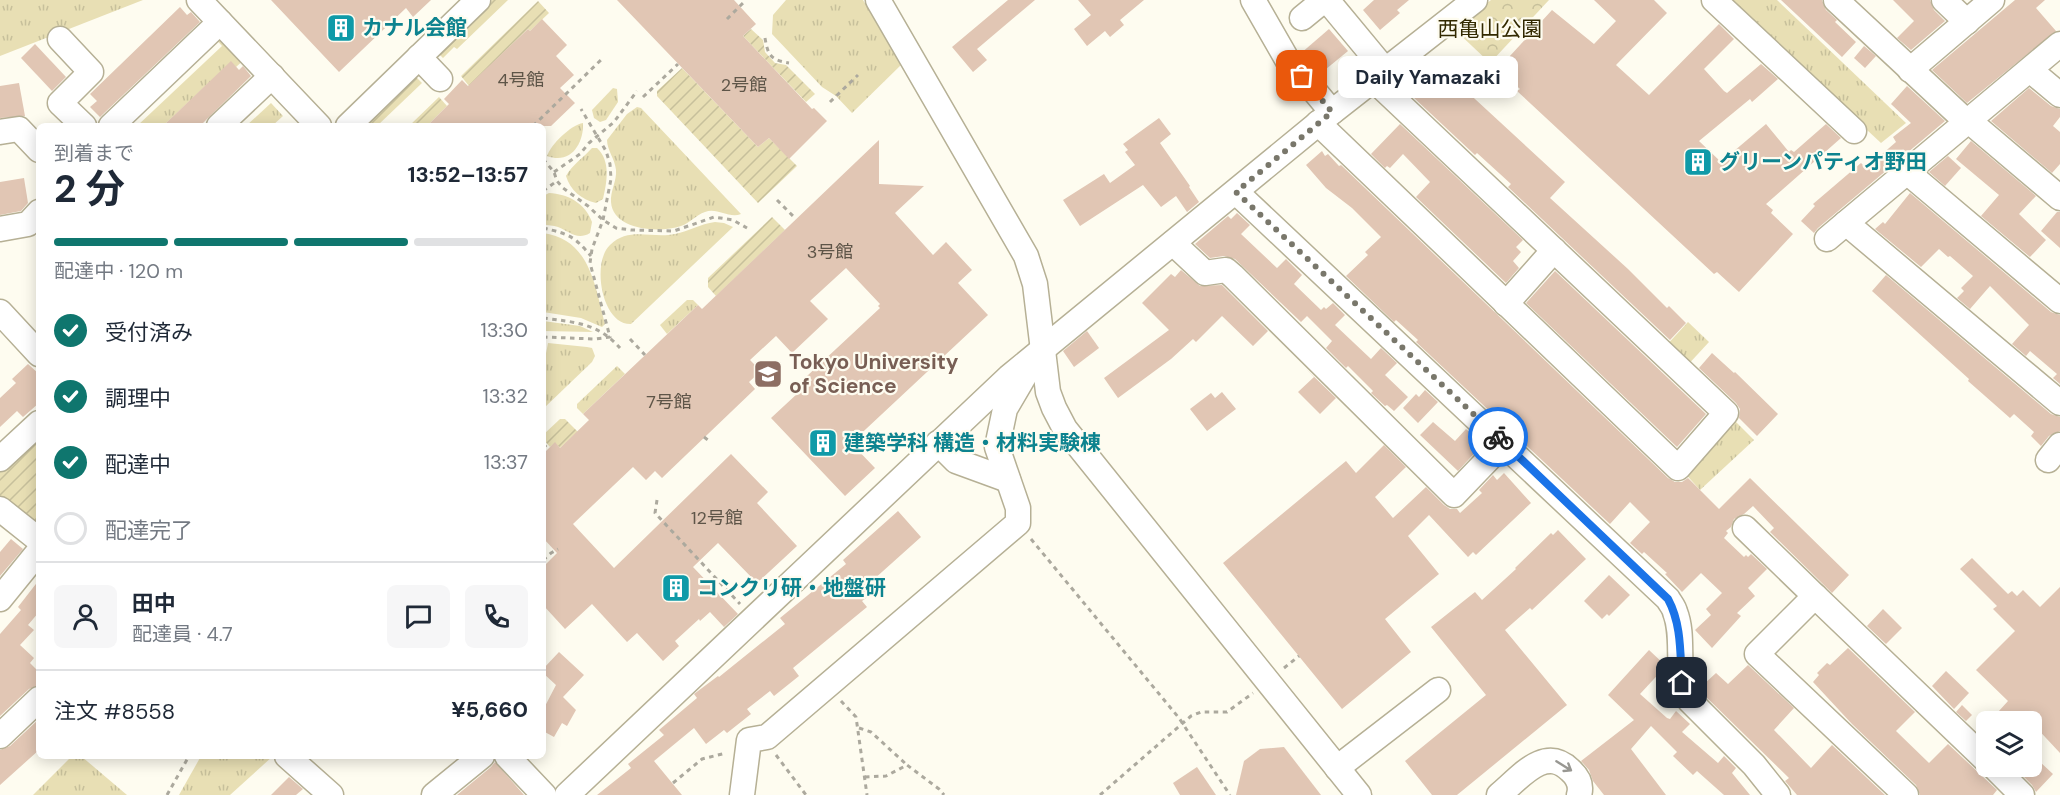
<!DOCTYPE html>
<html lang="ja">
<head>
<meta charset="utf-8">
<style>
  :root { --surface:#fff; --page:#f6f6f7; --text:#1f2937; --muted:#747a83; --line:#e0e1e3; --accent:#0f766e }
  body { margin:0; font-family:"DM Sans","Noto Sans JP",sans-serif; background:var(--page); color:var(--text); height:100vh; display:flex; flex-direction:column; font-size:22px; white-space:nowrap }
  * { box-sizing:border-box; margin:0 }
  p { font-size:20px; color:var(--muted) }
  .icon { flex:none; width:33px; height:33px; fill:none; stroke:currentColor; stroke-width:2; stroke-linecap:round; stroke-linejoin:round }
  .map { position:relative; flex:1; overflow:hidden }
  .drawer { position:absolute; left:36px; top:123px; width:510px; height:636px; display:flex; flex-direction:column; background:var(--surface); border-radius:9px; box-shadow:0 3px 15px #0003 }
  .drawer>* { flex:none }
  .controls { position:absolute; left:1976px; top:711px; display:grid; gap:12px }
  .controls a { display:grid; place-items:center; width:66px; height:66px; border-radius:9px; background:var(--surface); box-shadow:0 3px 15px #0003; font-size:30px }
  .pin { position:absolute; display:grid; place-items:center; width:51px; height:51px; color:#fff; margin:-26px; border-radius:12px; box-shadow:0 3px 9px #0006 }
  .courier { position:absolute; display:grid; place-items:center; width:60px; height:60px; margin:-30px; border:4px solid #1a73e8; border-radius:50%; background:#fff; color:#222; box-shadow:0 2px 8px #0007 }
  .bubble { position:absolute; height:42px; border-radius:9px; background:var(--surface); box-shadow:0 3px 15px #0003; font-size:20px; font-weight:700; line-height:42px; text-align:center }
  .headline em { font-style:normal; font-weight:700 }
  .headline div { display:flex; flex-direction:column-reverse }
  .headline { display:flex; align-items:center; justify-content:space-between; height:102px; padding:0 18px }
  h1 { font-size:39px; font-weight:700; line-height:45px }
  .bar { display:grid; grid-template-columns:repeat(4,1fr); gap:9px 6px; align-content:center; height:72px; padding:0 18px }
  .bar i { height:8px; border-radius:4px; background:var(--line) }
  .bar .current { background:var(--accent) }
  .bar p { grid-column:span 4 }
  .line { display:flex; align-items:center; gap:15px; padding:0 18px; border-top:2px solid var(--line) }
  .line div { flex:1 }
  .round { display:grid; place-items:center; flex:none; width:63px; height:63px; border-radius:9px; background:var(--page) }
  ol { padding:0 18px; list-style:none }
  li { display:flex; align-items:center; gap:18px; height:66px }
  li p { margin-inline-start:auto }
  li .icon { padding:6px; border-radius:50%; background:var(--accent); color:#fff; stroke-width:4 }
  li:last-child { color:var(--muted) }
  li i { width:33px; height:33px; border:3px solid var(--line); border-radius:50% }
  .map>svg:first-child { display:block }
  .grass { fill:url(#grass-tufts) }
  .park { fill:url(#park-crowns) }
  .garden { fill:url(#garden-furrows) }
  .building { fill:#e1c6b4 }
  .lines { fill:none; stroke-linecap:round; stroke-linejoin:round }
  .minor-casing { stroke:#b6b095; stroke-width:27 }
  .path { stroke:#aca99e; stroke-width:3; stroke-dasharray:4.5 4.5; stroke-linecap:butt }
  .minor { stroke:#fff; stroke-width:24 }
  .oneway { stroke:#989792 }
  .done { stroke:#79776b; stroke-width:6; stroke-dasharray:0 10.8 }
  .route { stroke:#1a73e8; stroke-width:8 }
  .labels { text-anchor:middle; stroke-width:4.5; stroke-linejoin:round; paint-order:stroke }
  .number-label { font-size:18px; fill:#5e5548 }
  .culture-label { font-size:21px; font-weight:bold; fill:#0d838f; stroke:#fefcf0; text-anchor:start }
  .park-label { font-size:21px; fill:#322900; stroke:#fefcf0 }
  .education-label { font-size:21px; font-weight:bold; fill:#785e54; stroke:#fefcf0; text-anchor:start }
</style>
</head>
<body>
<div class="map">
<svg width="2060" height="795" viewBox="0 0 2060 795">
  <defs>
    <pattern id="grass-tufts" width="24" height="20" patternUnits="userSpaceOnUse" patternTransform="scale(1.5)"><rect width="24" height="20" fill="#e8dfb4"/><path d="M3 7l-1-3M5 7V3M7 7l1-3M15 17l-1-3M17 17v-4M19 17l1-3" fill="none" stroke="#c7c09b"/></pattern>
    <pattern id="park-crowns" width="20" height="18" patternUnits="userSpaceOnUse" patternTransform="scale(1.5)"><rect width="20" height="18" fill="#e8dfb4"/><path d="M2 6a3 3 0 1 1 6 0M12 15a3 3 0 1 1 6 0" fill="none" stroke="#c7c09b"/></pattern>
    <pattern id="garden-furrows" width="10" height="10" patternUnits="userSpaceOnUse" patternTransform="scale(1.5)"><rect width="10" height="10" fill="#e8dfb4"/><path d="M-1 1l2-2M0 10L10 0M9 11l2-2" fill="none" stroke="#c7c09b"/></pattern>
  </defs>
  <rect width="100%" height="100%" fill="#fefcf0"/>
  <g class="grass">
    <polygon points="0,0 143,0 0,56"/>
    <polygon points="786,0 863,0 901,65 852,113 836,96 822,87 772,34 773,15"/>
    <polygon points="1727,0 1777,0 1906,123 1881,143"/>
    <polygon points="216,33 246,58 236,67 231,62 163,126 137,126 222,46 213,36"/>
    <polygon points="613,88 617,89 618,102 606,120 600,122 594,118 592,110"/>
    <polygon points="271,103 283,116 272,126 246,126"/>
    <path d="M 637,107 L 641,108 L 741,214 C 729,219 717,207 705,212 C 696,215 690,223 681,226 C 660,233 613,231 611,202 C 610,191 617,181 616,170 C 615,159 607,150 607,140 L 627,114 Z"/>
    <path d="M 583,123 C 584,143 571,165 547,156 C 551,144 571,125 583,123 Z"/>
    <path d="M 592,148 L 597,148 C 611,161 607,182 603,199 L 596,203 C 582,200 570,190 566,176 C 572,165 584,157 592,148 Z"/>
    <path d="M 549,193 C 568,194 585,203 592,222 L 590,233 C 577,241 569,231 558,227 C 553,225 548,226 543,224 L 543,196 Z"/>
    <path d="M 715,222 L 724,223 L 733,227 L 631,324 C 602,325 591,263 610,245 C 629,226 652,239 675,234 C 689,231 700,224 715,222 Z"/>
    <path d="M 543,233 C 590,239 595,286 605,324 L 602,327 L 581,318 L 543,312 Z"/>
    <polygon points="687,300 693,300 698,305 667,334 660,325"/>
    <polygon points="543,321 580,326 593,332 543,331"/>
    <polygon points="1688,322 1709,342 1685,368 1664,348"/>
    <polygon points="548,343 587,347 592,348 595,356 592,362 543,409 543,369"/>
    <polygon points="617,366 625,374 583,414 577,408 577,404"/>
    <polygon points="1731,417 1754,440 1700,490 1682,470"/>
    <polygon points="72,756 81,756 127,795 33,795"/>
    <polygon points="201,756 273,756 230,795 179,795"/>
  </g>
  <polygon class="park" points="1491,0 1549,0 1490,63 1454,29"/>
  <g class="garden">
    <polygon points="492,0 508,0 457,49 454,47 443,58 438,53"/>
    <polygon points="538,1 549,13 530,31 528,29 469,86 461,76"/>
    <polygon points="751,29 763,40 765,52 775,63 786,65 815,94 806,102 743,36"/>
    <polygon points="682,68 758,147 769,138 797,166 758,203 657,96 657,91"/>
    <polygon points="415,76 422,83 377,126 364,126"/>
    <polygon points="439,97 447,106 427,126 409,126"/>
    <polygon points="772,217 785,230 716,296 708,287 708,278"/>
    <polygon points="560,419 565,419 596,450 574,435 560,448 555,443 550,447 543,439 543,435"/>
    <polygon points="39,434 39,468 36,471 39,474 39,530 0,499 0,471"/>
  </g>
  <g class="building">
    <polygon points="271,0 431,0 413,17 406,8 339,72"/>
    <polygon points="617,0 734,0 756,24 743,36 812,109 814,108 827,121 789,159 769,138 758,147"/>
    <polygon points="1008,0 1035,0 977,49 987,60 973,72 952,47"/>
    <polygon points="1078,0 1144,0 1120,20 1124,25 1110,37 1105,31 1087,46 1074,29 1091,15"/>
    <polygon points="1374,0 1409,0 1397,10 1400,13 1380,30 1363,10"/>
    <polygon points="1594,0 1654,0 1667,13 1616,65 1649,95 1719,24 1734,39 1704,69 1724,91 1727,93 1761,64 1778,79 1752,102 1750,99 1699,141 1721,162 1766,124 1789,152 1791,150 1794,152 1826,124 1841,138 1766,204 1773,210 1771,213 1793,234 1739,292 1717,272 1714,274 1517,91 1520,89 1498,69 1552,10 1594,44 1616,21"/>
    <polygon points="1781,0 1822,0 1826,10 1837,20 1835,22 1856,42 1842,57"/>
    <polygon points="1893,0 1930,0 1934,10 1945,21 1911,50 1897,38 1914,21"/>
    <polygon points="2015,0 2045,0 2036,8 2056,31 1967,103 1932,70"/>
    <polygon points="180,7 187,15 191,12 200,22 100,117 90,107 97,101 90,94"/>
    <polygon points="542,19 567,45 556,56 574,75 560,88 575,103 551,126 427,126 449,104 444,99 462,80 468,86 528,29 530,31"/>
    <polygon points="1329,29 1348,51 1320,74 1300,54"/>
    <polygon points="35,44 66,77 52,91 21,58"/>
    <polygon points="1864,46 1876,56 1865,68 1854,58"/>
    <polygon points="231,61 239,70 243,66 251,76 207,119 200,126 163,126"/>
    <polygon points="1437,64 1565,182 1550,198 1628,269 1667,308 1669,306 1686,323 1670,340 1508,187 1511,184 1477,153 1475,155 1397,82 1412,67 1424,78"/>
    <polygon points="19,83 25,116 0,118 0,86"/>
    <polygon points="1907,86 1945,121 1818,228 1814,233 1801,221 1815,206 1813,204 1861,163 1866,168 1896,142 1893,137 1911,123 1891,104"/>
    <polygon points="2029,88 2051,106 2060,109 2060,117 2053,126 2060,132 2060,164 2052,173 1991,121"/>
    <polygon points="1159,118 1171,134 1160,143 1190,186 1189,187 1199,202 1187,212 1176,196 1161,207 1143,185 1080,226 1063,200 1104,174 1110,183 1135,165 1125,152 1128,150 1123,144"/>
    <polygon points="1400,124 1523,240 1516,247 1521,252 1513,261 1519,268 1506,283 1416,197 1430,182 1403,154 1390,168 1387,166 1385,168 1371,154"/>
    <polygon points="879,140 879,184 924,186 895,213 933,255 946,242 972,270 958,283 988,315 851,443 875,468 845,496 771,418 812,380 807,376 880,308 878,306 880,304 846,268 810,301 828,319 792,353 776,336 750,360 761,371 749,382 755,389 662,478 655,471 646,480 633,467 573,524 614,568 731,454 768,492 757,503 797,546 757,583 718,543 693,567 738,614 724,627 710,612 700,621 699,619 675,641 679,646 663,661 637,633 627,642 592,604 565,629 543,605 543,567 557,553 543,538 543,454 555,442 560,448 589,420 583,414 698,305 702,309"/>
    <polygon points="1971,141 2036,196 2019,214 2046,240 2030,257 1981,216 1999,195 1956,159"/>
    <polygon points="1322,151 1325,156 1328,154 1339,166 1341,165 1668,478 1675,482 1682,482 1688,478 1719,509 1750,478 1849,575 1832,593 1770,532 1774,528 1753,506 1744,514 1734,519 1731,527 1726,531 1728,533 1724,538 1744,557 1746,555 1748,557 1751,554 1767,569 1748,588 1755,596 1737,613 1741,616 1712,648 1695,630 1711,615 1706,609 1722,593 1701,573 1682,592 1665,574 1667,573 1644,552 1642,554 1630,543 1650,522 1630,502 1610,524 1416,342 1418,340 1396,320 1394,322 1346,276 1368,255 1365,252 1381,237 1352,208 1326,188 1306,165"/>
    <polygon points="1948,156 1961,168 1945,186 1929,172"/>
    <polygon points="24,178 28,203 21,211 0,215 0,182"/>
    <polygon points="1910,193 2051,312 2060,315 2060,384 2053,378 2057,374 2030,351 2026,356 2012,344 2029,325 1990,286 1970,309 1957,298 1964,291 1961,288 1973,276 1950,256 1948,257 1939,249 1921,267 1875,229 1883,222 1885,224"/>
    <polygon points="2057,212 2060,212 2060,248 2041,231"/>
    <polygon points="1237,213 1250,225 1241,234 1277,268 1286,259 1302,275 1294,284 1321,310 1324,307 1326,309 1333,303 1345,315 1335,325 1371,359 1381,348 1397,363 1385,375 1408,397 1394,411 1387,405 1385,406 1371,393 1373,391 1348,366 1346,368 1326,348 1332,341 1307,316 1301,322 1235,259 1224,256 1210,258 1195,244 1228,216 1231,219"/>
    <polygon points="1181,270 1200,286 1222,285 1268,331 1253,346 1222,316 1196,342 1193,339 1171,359 1118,398 1104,378 1169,330 1142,303 1171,274 1175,277"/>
    <polygon points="1555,271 1706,414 1677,447 1526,303"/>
    <polygon points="1886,275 2051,414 2060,417 2060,431 2049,436 2041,446 2031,436 2034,432 2014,414 2010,418 1968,381 1969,379 1872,291"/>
    <polygon points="1087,331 1099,348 1074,367 1063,351"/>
    <polygon points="1712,353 1734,373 1735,372 1778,414 1757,436 1739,418 1740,409 1736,403 1699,368"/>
    <polygon points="28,364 39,374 39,403 23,417 17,411 0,427 0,398 16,383 12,379"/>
    <polygon points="1306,369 1336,398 1320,414 1298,392 1314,377"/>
    <polygon points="1425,390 1438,402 1418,423 1403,408 1416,394 1419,397"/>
    <polygon points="1222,392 1236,409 1207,431 1190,409 1211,393 1215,398"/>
    <polygon points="1433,422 1455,441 1466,429 1483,444 1458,471 1420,435"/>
    <polygon points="1384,445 1406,467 1375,497 1393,518 1426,487 1444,505 1450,509 1457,509 1460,513 1482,493 1479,490 1493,475 1497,480 1504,473 1531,503 1476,555 1473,552 1468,557 1429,515 1408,536 1439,574 1385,619 1411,652 1342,709 1223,563 1346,461 1356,473"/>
    <polygon points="898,511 921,537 863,589 869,596 862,601 867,607 793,668 799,676 774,696 770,691 747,709 751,714 727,733 724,730 706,744 694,728 654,761 682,795 597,795 631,768 628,764 664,735 659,730 697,698 694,694 718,676 719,677 785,624 780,618 846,564 843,560"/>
    <polygon points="1558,530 1586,559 1532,610 1530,608 1505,630 1567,705 1457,795 1432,795 1405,761 1486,695 1431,627 1475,592 1482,600 1516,569 1515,568 1551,533 1553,535"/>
    <polygon points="11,539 23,549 0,576 0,552"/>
    <polygon points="1972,558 2008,594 2012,591 2017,596 2023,590 2040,607 2060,587 2060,753 2031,722 1989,722 2008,701 1976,670 2015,631 1993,609 1997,606 1960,569"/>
    <polygon points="1609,575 1630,595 1609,616 1607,614 1602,619 1584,601"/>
    <polygon points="39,580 39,612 28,625 34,630 20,645 34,658 30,663 39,672 39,685 29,689 0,716 0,634 21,610 18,607"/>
    <polygon points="1883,609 1902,628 1886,644 1867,626"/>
    <polygon points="1848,648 1915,712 1896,731 1929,763 1948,744 1997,790 1993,795 1920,795 1916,785 1852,724 1813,682 1819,675 1817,673 1827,663 1830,665"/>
    <polygon points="1649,650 1666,666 1640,694 1667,718 1670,719 1676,711 1690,724 1682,732 1718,763 1724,756 1736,768 1732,773 1750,795 1724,795 1697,771 1693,775 1673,756 1677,752 1651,726 1631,749 1666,795 1604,795 1593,781 1589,770 1581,761 1634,720 1608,695"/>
    <polygon points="559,652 584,675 563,697 576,710 567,726 562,723 554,737 543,731 543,710 556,685 543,673 543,669"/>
    <polygon points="1748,665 1794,708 1774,730 1811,768 1832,745 1885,795 1797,795 1785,781 1789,778 1702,693 1707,689 1703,685 1716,673 1728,684"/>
    <polygon points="1946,671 1969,693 1954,709 1932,686"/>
    <polygon points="1962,705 1972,715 1966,721 1956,712"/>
    <polygon points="39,719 39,750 0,785 0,750 10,746"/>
    <polygon points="1284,747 1321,795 1236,795 1244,761 1260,749"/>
    <polygon points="2039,761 2053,774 2036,792 2032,785 2024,777"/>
    <polygon points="495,762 524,795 457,795 491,767"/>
    <polygon points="1197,767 1216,795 1180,795 1173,783"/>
    <polygon points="289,777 303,789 296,795 271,795"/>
  </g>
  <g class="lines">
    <g class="minor-casing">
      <g id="minor">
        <polyline points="199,0 319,126"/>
        <polyline points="878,0 1026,256 1035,284 1048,392 1054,408 1065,429 1359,795"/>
        <polyline points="1253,0 1292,68 1302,76 1332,112"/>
        <polyline points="1327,0 1385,70"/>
        <polyline points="1714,0 1854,131"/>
        <polyline points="1836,0 1967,122"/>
        <polyline points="1944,0 1967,22"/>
        <polyline points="1302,18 1324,0"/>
        <polyline points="60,39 91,72 60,103 84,126"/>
        <polyline points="2060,44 1846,223 2060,403"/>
        <polyline points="419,57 440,79"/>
        <polyline points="1910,70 1992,0"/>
        <polyline points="2030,70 2060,95"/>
        <polyline points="1969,121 2060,198"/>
        <polyline points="1318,123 1678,468 1726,413 1373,79"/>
        <polyline points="111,126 220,22"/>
        <polyline points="219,126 272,76"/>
        <polyline points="348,126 478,0"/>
        <polyline points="0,132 19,129 39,150"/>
        <polyline points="1907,172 2060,301"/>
        <path d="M 1236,192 L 1668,599 C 1670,603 1674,607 1675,612 C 1686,640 1673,674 1690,701 L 1754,765 L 1778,795"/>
        <polyline points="0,229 28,224 39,212"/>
        <polyline points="1827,239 1846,223"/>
        <polyline points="1173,243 1205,273 1226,270 1233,276 1454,495 1504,443"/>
        <polyline points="1506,304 1554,250"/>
        <polyline points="0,312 39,354"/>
        <polyline points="938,443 956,461 1008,480"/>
        <polyline points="0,459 39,423"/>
        <polyline points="2048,460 2060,445"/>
        <polyline points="0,509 39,540"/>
        <polyline points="1745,528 1815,596"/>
        <polyline points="0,599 39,551"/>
        <polyline points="0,736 39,699"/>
        <polyline points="287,756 331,795"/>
        <polyline points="507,756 544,795"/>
        <polyline points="1993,766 2022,795"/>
        <polyline points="1337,768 1438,690"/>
        <polyline points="434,795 482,756"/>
        <polyline points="567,795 1009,377 1332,112 1475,0"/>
        <polyline points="742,795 749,740 767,737 1018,523 1018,508 997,447 1005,409 1025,375"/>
        <path d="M 1499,795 C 1520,778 1544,745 1570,770 C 1578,777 1582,785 1579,795"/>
        <polyline points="1906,795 1757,654 1815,596 1986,760"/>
      </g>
    </g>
    <g class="path">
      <polyline points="727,19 744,2"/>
      <path d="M 765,38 C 768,56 771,60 789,63"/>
      <polyline points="643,97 678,64"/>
      <polyline points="830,102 858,75"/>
      <polyline points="533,126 604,57"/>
      <polyline points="543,159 554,172 557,181 563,188 588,206 603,220 616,228 631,230 674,231 714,217 733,220 747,228"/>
      <polyline points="554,172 580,154 589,143 614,122 637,91"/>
      <polyline points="543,191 557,181"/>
      <polyline points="777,200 796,219"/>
      <path d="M 543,228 C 569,234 574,236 591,256"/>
      <path d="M 543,318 C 574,322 598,323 620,348"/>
      <polyline points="543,337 595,339 610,337 590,263 592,249 603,220 611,179 610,164 606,151 581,109"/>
      <polyline points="630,339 645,355"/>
      <polyline points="704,437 708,440"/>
      <polyline points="543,444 548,449"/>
      <polyline points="657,500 655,513 740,604"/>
      <polyline points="1031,539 1179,718 1230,795"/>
      <polyline points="543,560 551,553 558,549"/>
      <polyline points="1284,668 1299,656"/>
      <polyline points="841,701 856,717 867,795"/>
      <polyline points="859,728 871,732 907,765"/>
      <polyline points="776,755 806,795"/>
      <polyline points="865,777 886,776 907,765 939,789 944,795"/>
      <polyline points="673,783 702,759 726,753"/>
      <polyline points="167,795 189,756"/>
      <polyline points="1100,795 1191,716 1201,712 1227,712 1253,693"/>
    </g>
    <use href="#minor" class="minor"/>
  </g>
  <defs><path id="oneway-shaft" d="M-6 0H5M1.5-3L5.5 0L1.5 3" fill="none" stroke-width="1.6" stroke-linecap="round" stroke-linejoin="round" transform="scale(1.5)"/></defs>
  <use class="oneway" href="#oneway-shaft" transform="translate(1564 766) rotate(32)"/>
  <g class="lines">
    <polyline class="done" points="1302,76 1332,112 1236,192 1498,437"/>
    <path class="route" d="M 1498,437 L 1668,599 C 1682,625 1680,655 1682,683"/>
  </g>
  <defs>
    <g id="building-square" transform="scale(1.5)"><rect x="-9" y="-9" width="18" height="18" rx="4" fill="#0f9aa8" stroke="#fefcf0"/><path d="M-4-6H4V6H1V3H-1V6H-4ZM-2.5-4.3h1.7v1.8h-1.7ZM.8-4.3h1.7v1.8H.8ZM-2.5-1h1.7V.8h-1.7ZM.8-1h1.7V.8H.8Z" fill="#fff"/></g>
    <g id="university-square" transform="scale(1.5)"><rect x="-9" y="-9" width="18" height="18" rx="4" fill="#8d6e63" stroke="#fefcf0"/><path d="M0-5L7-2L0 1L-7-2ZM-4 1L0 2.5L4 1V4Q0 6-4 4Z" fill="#fff"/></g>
  </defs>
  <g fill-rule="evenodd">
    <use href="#building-square" x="341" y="28"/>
    <use href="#building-square" x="1698" y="162"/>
    <use href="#university-square" x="768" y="374"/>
    <use href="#building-square" x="823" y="443"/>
    <use href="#building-square" x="676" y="588"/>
  </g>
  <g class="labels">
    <g class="number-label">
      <text x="521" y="86">4号館</text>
      <text x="744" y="91">2号館</text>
      <text x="830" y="258">3号館</text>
      <text x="669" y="408">7号館</text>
      <text x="717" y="524">12号館</text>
    </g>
    <g class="culture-label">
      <text x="362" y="35">カナル会館</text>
      <text x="1719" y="169">グリーンパティオ野田</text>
      <text x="844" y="450">建築学科 構造・材料実験棟</text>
      <text x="697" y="595">コンクリ研・地盤研</text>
    </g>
    <g class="park-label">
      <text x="1490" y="36">西亀山公園</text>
    </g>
    <g class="education-label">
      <text x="789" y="369">Tokyo University<tspan x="789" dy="24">of Science</tspan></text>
    </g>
  </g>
</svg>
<div class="controls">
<a><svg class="icon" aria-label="layers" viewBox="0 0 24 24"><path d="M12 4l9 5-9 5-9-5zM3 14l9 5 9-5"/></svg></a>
</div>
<div class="pin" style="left:1302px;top:76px;background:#ea580c"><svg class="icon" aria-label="bag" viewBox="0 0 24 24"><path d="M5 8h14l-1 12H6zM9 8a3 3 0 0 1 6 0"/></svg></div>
<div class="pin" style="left:1682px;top:683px;background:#1f2937"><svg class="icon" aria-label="home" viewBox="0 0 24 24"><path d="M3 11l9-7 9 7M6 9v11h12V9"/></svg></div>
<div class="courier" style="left:1498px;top:437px"><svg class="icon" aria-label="bike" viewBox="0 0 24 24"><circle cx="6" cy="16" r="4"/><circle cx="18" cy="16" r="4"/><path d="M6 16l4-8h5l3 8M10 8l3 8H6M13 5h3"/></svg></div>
<div class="bubble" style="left:1338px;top:56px;width:180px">Daily Yamazaki</div>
<section class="drawer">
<div class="headline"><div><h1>2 分</h1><p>到着まで</p></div><em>13:52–13:57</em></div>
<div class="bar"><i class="current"></i><i class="current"></i><i class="current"></i><i></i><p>配達中 · 120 m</p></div>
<ol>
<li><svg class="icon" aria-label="check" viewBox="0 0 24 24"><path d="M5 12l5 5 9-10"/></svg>受付済み<p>13:30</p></li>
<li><svg class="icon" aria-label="check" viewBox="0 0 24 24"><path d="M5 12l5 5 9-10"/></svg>調理中<p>13:32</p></li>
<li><svg class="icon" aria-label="check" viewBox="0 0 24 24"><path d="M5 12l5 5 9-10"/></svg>配達中<p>13:37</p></li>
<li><i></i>配達完了</li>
</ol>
<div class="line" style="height:108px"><a class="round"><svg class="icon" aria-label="person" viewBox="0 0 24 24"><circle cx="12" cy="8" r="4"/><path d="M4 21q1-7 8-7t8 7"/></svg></a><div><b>田中</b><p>配達員 · 4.7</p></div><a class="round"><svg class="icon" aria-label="chat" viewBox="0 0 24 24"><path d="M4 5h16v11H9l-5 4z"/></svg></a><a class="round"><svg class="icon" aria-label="phone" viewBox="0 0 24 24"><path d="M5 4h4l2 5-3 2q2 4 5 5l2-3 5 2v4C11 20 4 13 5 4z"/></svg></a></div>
<div class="line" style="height:78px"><div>注文 #8558</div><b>¥5,660</b></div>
</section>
</div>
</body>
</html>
